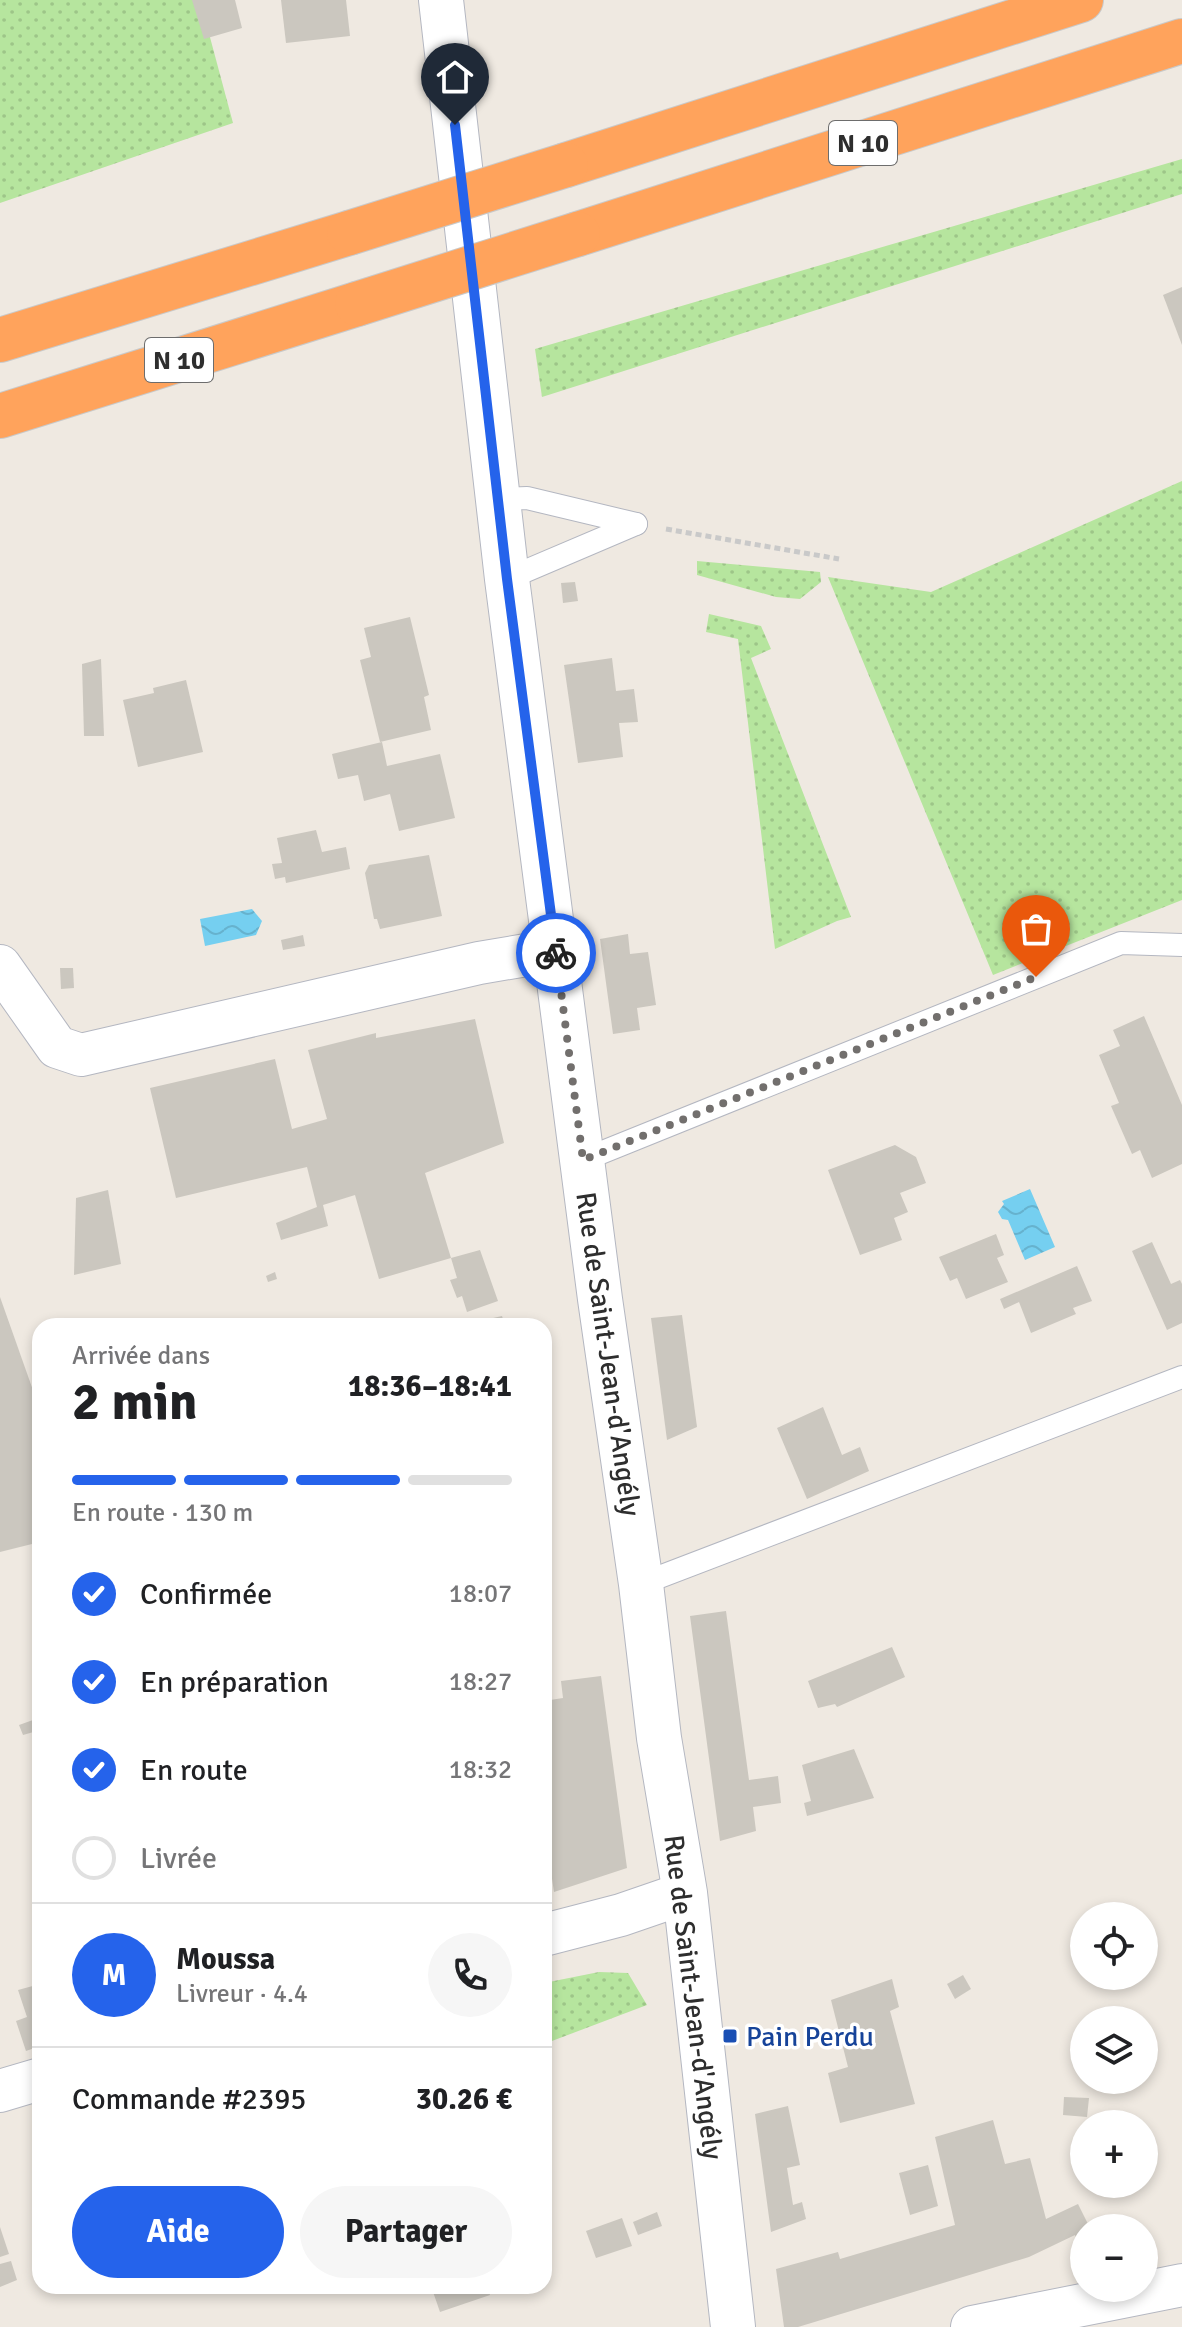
<!DOCTYPE html>
<html lang="fr">
<head>
<meta charset="utf-8">
<style>
  :root { --surface:#fff; --page:#f6f6f6; --text:#202124; --muted:#757577; --line:#e0e0e0; --accent:#2563eb }
  body { margin:0; font-family:Signika,sans-serif; background:var(--page); color:var(--text); height:100vh; display:flex; flex-direction:column; font-size:30px; white-space:nowrap }
  * { box-sizing:border-box; margin:0 }
  p { font-size:26px; color:var(--muted) }
  .icon { flex:none; width:44px; height:44px; fill:none; stroke:currentColor; stroke-width:2; stroke-linecap:round; stroke-linejoin:round }
  .map { position:relative; flex:1; overflow:hidden }
  .panel { position:absolute; left:32px; top:1318px; width:520px; height:976px; display:flex; flex-direction:column; background:var(--surface); border-radius:24px; box-shadow:0 4px 12px #0003 }
  .panel>* { flex:none }
  .fabs { position:absolute; left:1070px; top:1902px; display:grid; gap:16px }
  .fabs a { display:grid; place-items:center; width:88px; height:88px; border-radius:50%; background:var(--surface); box-shadow:0 4px 12px #0003; font-size:40px }
  .pin { position:absolute; display:grid; place-items:center; width:68px; height:68px; color:#fff; margin:-82px -34px; border-radius:50% 50% 50% 0; rotate:-45deg; box-shadow:0 0 8px #0007 }
  .pin .icon { rotate:45deg }
  .courier { position:absolute; display:grid; place-items:center; width:80px; height:80px; margin:-40px; border:6px solid #2563eb; border-radius:50%; background:#fff; color:#222; box-shadow:0 2px 10px #0007 }
  .head em { font-style:normal; font-weight:800 }
  .head div { display:flex; flex-direction:column-reverse }
  .head { display:flex; align-items:center; justify-content:space-between; height:136px; padding:0 40px }
  h1 { font-size:52px; font-weight:800; line-height:60px }
  .bar { display:grid; grid-template-columns:repeat(4,1fr); gap:12px 8px; align-content:center; height:96px; padding:0 40px }
  .bar i { height:10px; border-radius:6px; background:var(--line) }
  .bar .current { background:var(--accent) }
  .bar p { grid-column:span 4 }
  .line { display:flex; align-items:center; gap:20px; padding:0 40px; border-top:2px solid var(--line) }
  .line div { flex:1 }
  .round { display:grid; place-items:center; flex:none; width:84px; height:84px; border-radius:42px; background:var(--page) }
  ol { padding:0 40px; list-style:none }
  li { display:flex; align-items:center; gap:24px; height:88px }
  li p { margin-inline-start:auto }
  li .icon { padding:8px; border-radius:50%; background:var(--accent); color:#fff; stroke-width:4 }
  li:last-child { color:var(--muted) }
  li i { width:44px; height:44px; border:4px solid var(--line); border-radius:50% }
  .primary-button { display:flex; gap:16px; margin-top:auto; padding:16px 40px }
  .primary-button a { flex:1; height:92px; border-radius:48px; background:var(--accent); color:#fff; font-size:32px; font-weight:800; line-height:92px; text-align:center }
  .primary-button a+a { background:var(--page); color:var(--text) }
  .map>svg:first-child { display:block }
  .grass { fill:url(#grass-dots) }
  .water { fill:url(#water-waves) }
  .building { fill:#cbc7bf }
  .lines { fill:none; stroke-linecap:round; stroke-linejoin:round }
  .lane-casing { stroke:#b4b7c1; stroke-width:24 }
  .street-casing { stroke:#b4b7c1; stroke-width:44 }
  .secondary-casing { stroke:#b4b7c1; stroke-width:46 }
  .highway-casing { stroke:#c9c9c9; stroke-width:46 }
  .path { stroke:#c9c9c9; stroke-width:5; stroke-dasharray:6 4; stroke-linecap:butt }
  .lane { stroke:#fff; stroke-width:22 }
  .street { stroke:#fff; stroke-width:42 }
  .secondary { stroke:#fff; stroke-width:44 }
  .highway { stroke:#ffa35c; stroke-width:44 }
  .highway-bridge-casing { stroke:#c9c9c9; stroke-width:46; stroke-linecap:butt }
  .highway-bridge { stroke:#ffa35c; stroke-width:44 }
  .done { stroke:#726f6d; stroke-width:8; stroke-dasharray:0 14.4 }
  .route { stroke:#2563eb; stroke-width:10 }
  .transit-dot { fill:#1a4fb4; stroke:#fff; stroke-width:3 }
  .labels { text-anchor:middle; stroke-width:7; stroke-linejoin:round; paint-order:stroke }
  .shield { fill:#fff; stroke:#6d6d6d; stroke-width:2 }
  .shield-label { font-size:26px; font-weight:bold; fill:#2e2e2e }
  .street-label { font-size:28px; fill:#2e2e2e; stroke:#fff }
  .transit-label { font-size:28px; fill:#164399; stroke:#fff; text-anchor:start }
</style>
</head>
<body>
<div class="map">
<svg width="1182" height="2327" viewBox="0 0 1182 2327">
  <defs>
    <pattern id="grass-dots" width="8" height="8" patternUnits="userSpaceOnUse" patternTransform="scale(2)"><rect width="8" height="8" fill="#b6e59e"/><path d="M2 2h.1M6 6h.1" fill="none" stroke="#9dc588" stroke-width="1.8" stroke-linecap="round"/></pattern>
    <pattern id="water-waves" width="16" height="10" patternUnits="userSpaceOnUse" patternTransform="scale(2)"><rect width="16" height="10" fill="#75cff0"/><path d="M0 5q4-4 8 0t8 0" fill="none" stroke="#66b2ce"/></pattern>
  </defs>
  <rect width="100%" height="100%" fill="#efe9e1"/>
  <g class="grass">
    <polygon points="0,0 200,0 233,123 0,203"/>
    <polygon points="1182,159 1182,194 542,397 535,349"/>
    <polygon points="1182,481 1182,900 993,975 828,577 931,592"/>
    <polygon points="697,561 820,572 821,582 800,599 776,597 697,575"/>
    <polygon points="709,614 761,626 771,649 751,658 851,917 837,921 775,949 738,639 706,632"/>
    <polygon points="599,1972 628,1973 647,2005 544,2044 544,1983"/>
  </g>
  <g class="water">
    <polygon points="252,909 262,921 256,935 205,946 200,919"/>
    <polygon points="1030,1189 1055,1247 1025,1260 1008,1220 1002,1219 998,1212 1004,1204 1002,1201"/>
  </g>
  <g class="building">
    <polygon points="192,0 235,0 242,28 204,39"/>
    <polygon points="281,0 346,0 350,36 286,43"/>
    <polygon points="1182,287 1182,345 1163,295"/>
    <polygon points="575,582 578,601 563,603 561,583"/>
    <polygon points="410,617 429,695 424,697 431,730 380,742 360,660 371,657 364,628"/>
    <polygon points="612,658 616,691 634,689 638,722 619,723 623,757 578,763 564,665"/>
    <polygon points="101,659 104,736 84,736 82,664"/>
    <polygon points="186,680 203,752 138,767 123,700 154,693 153,688"/>
    <polygon points="382,742 387,766 440,754 455,818 399,831 390,794 364,801 358,775 338,779 332,754"/>
    <polygon points="316,830 322,852 346,847 350,869 286,883 285,877 275,879 272,864 282,863 277,838"/>
    <polygon points="429,855 442,916 380,929 377,919 374,919 365,873 369,865"/>
    <polygon points="628,934 630,954 648,952 656,1005 637,1008 640,1030 613,1034 600,939"/>
    <polygon points="303,935 305,946 283,950 281,940"/>
    <polygon points="60,968 73,968 74,988 61,989"/>
    <polygon points="1144,1016 1182,1105 1182,1164 1152,1178 1140,1150 1132,1154 1111,1106 1119,1103 1099,1055 1120,1046 1113,1030"/>
    <polygon points="475,1019 504,1143 425,1173 451,1258 379,1279 355,1195 323,1205 328,1226 281,1240 276,1223 317,1207 307,1167 176,1198 150,1088 275,1059 292,1129 327,1119 308,1050 376,1033 376,1038"/>
    <polygon points="895,1145 916,1157 926,1183 900,1193 908,1212 894,1218 902,1240 860,1255 828,1170"/>
    <polygon points="108,1190 121,1264 74,1275 76,1198"/>
    <polygon points="996,1234 1004,1255 997,1258 1008,1282 966,1299 957,1278 950,1281 939,1257"/>
    <polygon points="1152,1242 1171,1284 1180,1280 1182,1284 1182,1323 1167,1330 1132,1251"/>
    <polygon points="480,1250 498,1301 467,1312 462,1296 457,1298 450,1280 457,1278 451,1258"/>
    <polygon points="1077,1266 1092,1301 1073,1308 1076,1314 1031,1333 1019,1302 1004,1309 1000,1299"/>
    <polygon points="275,1272 277,1279 268,1282 266,1276"/>
    <polygon points="0,1297 40,1410 40,1542 0,1552"/>
    <polygon points="682,1315 697,1427 667,1440 651,1318"/>
    <polygon points="502,1316 505,1326 463,1326 462,1325"/>
    <polygon points="823,1407 842,1455 860,1447 869,1471 807,1499 777,1428"/>
    <polygon points="726,1611 749,1780 778,1776 781,1803 753,1807 756,1831 720,1841 690,1616"/>
    <polygon points="892,1647 905,1677 837,1707 835,1704 818,1708 808,1681"/>
    <polygon points="601,1676 627,1868 554,1892 544,1825 544,1701 563,1698 561,1681"/>
    <polygon points="33,1720 37,1731 23,1735 19,1725"/>
    <polygon points="854,1749 874,1798 807,1816 804,1803 811,1801 802,1765"/>
    <polygon points="963,1975 971,1989 955,1999 947,1984"/>
    <polygon points="892,1979 899,2007 890,2011 915,2104 840,2123 828,2073 848,2067 831,2000"/>
    <polygon points="40,1984 40,2046 26,2051 16,2021 27,2017 18,1990"/>
    <polygon points="1064,2097 1089,2098 1087,2117 1063,2115"/>
    <polygon points="788,2106 800,2165 787,2168 793,2205 802,2202 806,2219 771,2232 755,2114"/>
    <polygon points="993,2120 1005,2164 1030,2158 1046,2219 1078,2204 1090,2228 1084,2228 1084,2258 1075,2235 1029,2257 798,2327 784,2327 776,2269 838,2252 840,2259 955,2225 935,2137"/>
    <polygon points="928,2165 938,2206 910,2215 899,2173"/>
    <polygon points="657,2212 662,2226 638,2235 633,2222"/>
    <polygon points="622,2218 632,2246 596,2258 586,2231"/>
    <polygon points="0,2227 9,2254 0,2257"/>
    <polygon points="11,2261 17,2280 0,2287 0,2264"/>
    <polygon points="431,2286 487,2286 490,2295 440,2312"/>
  </g>
  <g class="lines">
    <g class="lane-casing">
      <g id="lane">
        <polyline points="497,499 527,498 636,524"/>
        <polyline points="507,579 636,524"/>
        <polyline points="583,1160 1121,943 1182,945"/>
        <polyline points="641,1584 1182,1377"/>
      </g>
    </g>
    <g class="street-casing">
      <g id="street">
        <polyline points="0,966 57,1047 81,1055 479,963 556,950"/>
        <polyline points="544,1935 621,1915 685,1893"/>
        <polyline points="0,2091 40,2079"/>
        <polyline points="972,2327 1182,2285"/>
      </g>
    </g>
    <g class="secondary-casing">
      <polyline id="secondary" points="441,0 507,579 600,1299 641,1584 659,1738 685,1893 733,2327"/>
    </g>
    <g class="highway-casing">
      <g id="highway">
        <polyline points="566,165 1081,0"/>
        <polyline points="578,234 1182,41"/>
        <polyline points="0,340 349,233"/>
        <polyline points="0,416 357,304"/>
      </g>
    </g>
    <polyline class="path" points="666,529 839,559"/>
    <use href="#lane" class="lane"/>
    <use href="#street" class="street"/>
    <use href="#secondary" class="secondary"/>
    <use href="#highway" class="highway"/>
    <g class="highway-bridge-casing">
      <g id="highway-bridge">
        <polyline points="349,233 566,165"/>
        <polyline points="357,304 578,234"/>
      </g>
    </g>
    <use href="#highway-bridge" class="highway-bridge"/>
  </g>
  <g class="lines">
    <polyline class="done" points="556,953 583,1160 1036,977"/>
    <polyline class="route" points="455,125 507,579 556,953"/>
  </g>
  <rect class="transit-dot" x="722" y="2028" width="16" height="16" rx="4"/>
  <g class="labels">
    <g class="shield">
      <rect x="829" y="121" width="68" height="44" rx="6"/>
      <rect x="145" y="338" width="68" height="44" rx="6"/>
    </g>
    <g class="shield-label">
      <text x="863" y="152">N 10</text>
      <text x="179" y="369">N 10</text>
    </g>
    <g class="street-label">
      <text transform="translate(609 1354) rotate(82)" y="10">Rue de Saint-Jean-d'Angély</text>
      <text transform="translate(694 1997) rotate(83)" y="10">Rue de Saint-Jean-d'Angély</text>
    </g>
    <g class="transit-label">
      <text x="746" y="2046">Pain Perdu</text>
    </g>
  </g>
</svg>
<div class="fabs">
<a><svg class="icon" aria-label="locate" viewBox="0 0 24 24"><circle cx="12" cy="12" r="6"/><path d="M12 2v4M12 18v4M2 12h4M18 12h4"/></svg></a>
<a><svg class="icon" aria-label="layers" viewBox="0 0 24 24"><path d="M12 4l9 5-9 5-9-5zM3 14l9 5 9-5"/></svg></a>
<a>+</a>
<a>−</a>
</div>
<div class="pin" style="left:1036px;top:977px;background:#ea580c"><svg class="icon" aria-label="bag" viewBox="0 0 24 24"><path d="M5 8h14l-1 12H6zM9 8a3 3 0 0 1 6 0"/></svg></div>
<div class="pin" style="left:455px;top:125px;background:#1f2937"><svg class="icon" aria-label="home" viewBox="0 0 24 24"><path d="M3 11l9-7 9 7M6 9v11h12V9"/></svg></div>
<div class="courier" style="left:556px;top:953px"><svg class="icon" aria-label="bike" viewBox="0 0 24 24"><circle cx="6" cy="16" r="4"/><circle cx="18" cy="16" r="4"/><path d="M6 16l4-8h5l3 8M10 8l3 8H6M13 5h3"/></svg></div>
<section class="panel">
<div class="head"><div><h1>2 min</h1><p>Arrivée dans</p></div><em>18:36–18:41</em></div>
<div class="bar"><i class="current"></i><i class="current"></i><i class="current"></i><i></i><p>En route · 130 m</p></div>
<ol>
<li><svg class="icon" aria-label="check" viewBox="0 0 24 24"><path d="M5 12l5 5 9-10"/></svg>Confirmée<p>18:07</p></li>
<li><svg class="icon" aria-label="check" viewBox="0 0 24 24"><path d="M5 12l5 5 9-10"/></svg>En préparation<p>18:27</p></li>
<li><svg class="icon" aria-label="check" viewBox="0 0 24 24"><path d="M5 12l5 5 9-10"/></svg>En route<p>18:32</p></li>
<li><i></i>Livrée</li>
</ol>
<div class="line" style="height:144px"><b class="round" style="background:var(--accent);color:#fff">M</b><div><b>Moussa</b><p>Livreur · 4.4</p></div><a class="round"><svg class="icon" aria-label="phone" viewBox="0 0 24 24"><path d="M5 4h4l2 5-3 2q2 4 5 5l2-3 5 2v4C11 20 4 13 5 4z"/></svg></a></div>
<div class="line" style="height:104px"><div>Commande #2395</div><b>30.26 €</b></div>
<div class="primary-button"><a>Aide</a><a>Partager</a></div>
</section>
</div>
</body>
</html>
